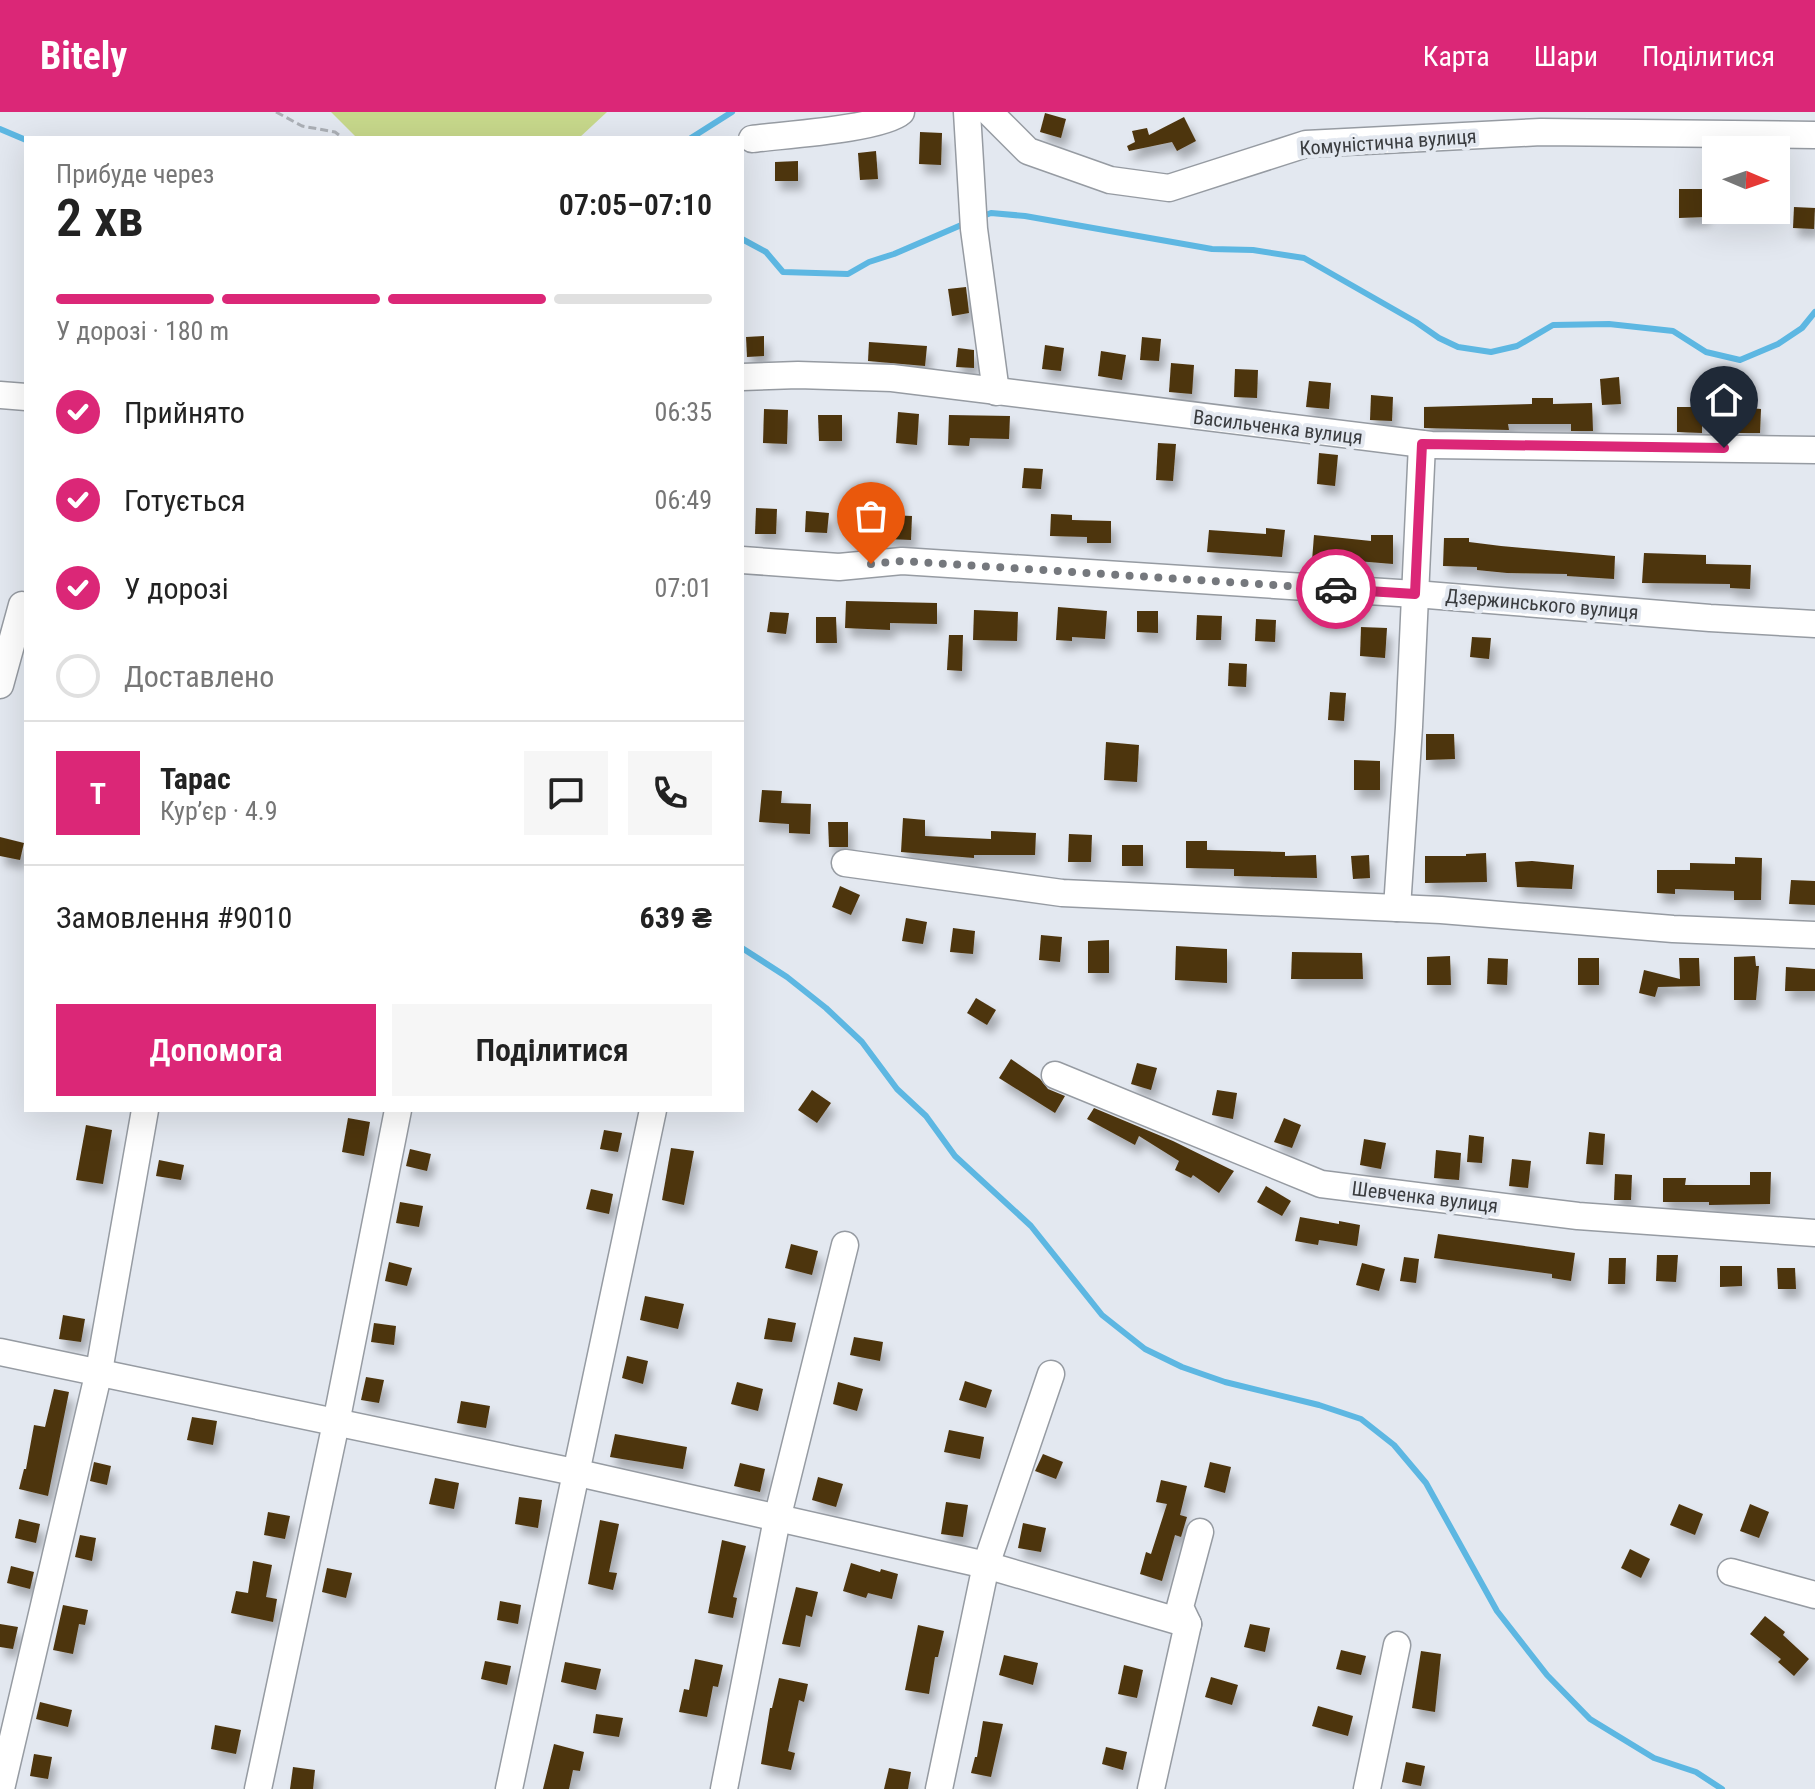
<!DOCTYPE html>
<html lang="uk">
<head>
<meta charset="utf-8">
<style>
  :root { --surface:#fff; --page:#f6f6f6; --text:#222; --muted:#767676; --line:#e0e0e0; --accent:#db2777 }
  body { margin:0; font-family:"Roboto Condensed",sans-serif; background:var(--page); color:var(--text); height:100vh; display:flex; flex-direction:column; font-size:30px; white-space:nowrap }
  * { box-sizing:border-box; margin:0 }
  p { font-size:26px; color:var(--muted) }
  .icon { flex:none; width:44px; height:44px; fill:none; stroke:currentColor; stroke-width:2; stroke-linecap:round; stroke-linejoin:round }
  .map { position:relative; flex:1; overflow:hidden }
  .panel { position:absolute; left:24px; top:24px; width:720px; height:976px; display:flex; flex-direction:column; background:var(--surface); border-radius:0px; box-shadow:0 8px 32px #0002 }
  .panel>* { flex:none }
  .needle { width:52px; rotate:92deg }
  .controls { position:absolute; left:1702px; top:24px; display:grid; gap:16px }
  .controls a { display:grid; place-items:center; width:88px; height:88px; border-radius:0px; background:var(--surface); box-shadow:0 8px 32px #0002; font-size:40px }
  .pin { position:absolute; display:grid; place-items:center; width:68px; height:68px; color:#fff; margin:-82px -34px; border-radius:50% 50% 50% 0; rotate:-45deg; box-shadow:0 0 8px #0007 }
  .pin .icon { rotate:45deg }
  .courier { position:absolute; display:grid; place-items:center; width:80px; height:80px; margin:-40px; border:6px solid #db2777; border-radius:50%; background:#fff; color:#222; box-shadow:0 2px 10px #0007 }
  .overview em { font-style:normal; font-weight:600 }
  .overview div { display:flex; flex-direction:column-reverse }
  .overview { display:flex; align-items:center; justify-content:space-between; height:136px; padding:0 32px }
  h1 { font-size:52px; font-weight:600; line-height:60px }
  .bar { display:grid; grid-template-columns:repeat(4,1fr); gap:12px 8px; align-content:center; height:96px; padding:0 32px }
  .bar i { height:10px; border-radius:6px; background:var(--line) }
  .bar .active { background:var(--accent) }
  .bar p { grid-column:span 4 }
  .line { display:flex; align-items:center; gap:20px; padding:0 32px; border-top:2px solid var(--line) }
  .line div { flex:1 }
  .round { display:grid; place-items:center; flex:none; width:84px; height:84px; border-radius:0px; background:var(--page) }
  ol { padding:0 32px; list-style:none }
  li { display:flex; align-items:center; gap:24px; height:88px }
  li p { margin-inline-start:auto }
  li .icon { padding:8px; border-radius:50%; background:var(--accent); color:#fff; stroke-width:4 }
  li:last-child { color:var(--muted) }
  li i { width:44px; height:44px; border:4px solid var(--line); border-radius:50% }
  .cta { display:flex; gap:16px; margin-top:auto; padding:16px 32px }
  .cta a { flex:1; height:92px; border-radius:0px; background:var(--accent); color:#fff; font-size:32px; font-weight:600; line-height:92px; text-align:center }
  .cta a+a { background:var(--page); color:var(--text) }
  header { display:flex; align-items:center; gap:48px; box-sizing:border-box; height:112px; padding:0 40px; background:var(--accent); color:#fff }
  header strong { font-size:38px }
  nav { display:flex; gap:44px; margin-inline-start:auto; font-size:28px }
  .map>svg:first-child { display:block }
  .green { fill:#c7d88b }
  .lines { fill:none; stroke-linecap:round; stroke-linejoin:round }
  .stream { stroke:#5db7e2; stroke-width:6 }
  .building { fill:#4d340d; filter:url(#shadow) }
  .minor-casing { stroke:#969ba2; stroke-width:29 }
  .path { stroke:#acb0b6; stroke-width:3; stroke-dasharray:8 4; stroke-linecap:butt }
  .minor { stroke:#fff; stroke-width:26 }
  .done { stroke:#75787d; stroke-width:8; stroke-dasharray:0 14.4 }
  .route { stroke:#db2777; stroke-width:10 }
  .labels { text-anchor:middle; stroke-width:8; stroke-linejoin:round; paint-order:stroke }
  .street-label { font-size:20px; fill:#3a3c3f; stroke:#e3e8f0 }
</style>
</head>
<body>
<header>
<strong>Bitely</strong>
<nav><a>Карта</a><a>Шари</a><a>Поділитися</a></nav>
</header>
<div class="map">
<svg width="1815" height="1677" viewBox="0 0 1815 1677">
  <defs>
    <filter id="shadow"><feDropShadow dx="5" dy="9" stdDeviation="4" flood-color="#0004"/></filter>
  </defs>
  <rect width="100%" height="100%" fill="#e3e8f0"/>
  <polygon class="green" points="331,0 607,0 579,26 357,26"/>
  <g class="lines">
    <g class="stream">
      <polyline points="0,17 26,28"/>
      <polyline points="691,26 732,0"/>
      <polyline points="980,105 991,101 1025,104 1212,137 1253,138 1304,146 1416,210 1439,226 1458,235 1491,240 1517,234 1553,213 1609,212 1673,219 1706,240 1740,248 1778,232 1802,216 1815,200"/>
      <polyline points="742,127 766,140 783,160 848,162 869,150 894,142 966,111"/>
      <polyline points="742,836 787,865 826,896 862,930 897,977 926,1004 955,1044 1031,1114 1102,1203 1145,1237 1182,1255 1225,1270 1319,1293 1361,1307 1394,1333 1426,1371 1497,1499 1547,1563 1590,1607 1654,1646 1696,1660 1722,1677"/>
    </g>
  </g>
  <g class="building">
    <polygon points="1045,1 1066,7 1061,26 1040,20"/>
    <polygon points="1184,5 1196,29 1177,39 1172,30 1129,39 1127,34 1135,30 1132,19 1147,16 1149,23"/>
    <polygon points="920,20 942,21 941,53 919,52"/>
    <polygon points="876,39 878,67 860,68 858,41"/>
    <polygon points="798,49 798,69 775,69 775,50"/>
    <polygon points="1679,77 1704,77 1705,105 1679,106"/>
    <polygon points="1794,95 1815,96 1814,117 1793,116"/>
    <polygon points="966,175 969,201 952,204 948,177"/>
    <polygon points="764,224 764,244 747,245 746,225"/>
    <polygon points="1142,225 1161,227 1159,249 1140,248"/>
    <polygon points="869,230 927,234 925,254 868,249"/>
    <polygon points="1045,233 1064,236 1061,259 1042,257"/>
    <polygon points="958,236 974,238 974,256 956,255"/>
    <polygon points="1101,239 1126,243 1122,268 1098,264"/>
    <polygon points="1171,251 1194,253 1192,282 1169,280"/>
    <polygon points="1235,257 1258,258 1257,286 1234,285"/>
    <polygon points="1619,265 1621,292 1602,293 1600,267"/>
    <polygon points="1309,269 1331,271 1329,297 1306,295"/>
    <polygon points="1371,283 1393,285 1392,309 1370,308"/>
    <polygon points="1532,286 1553,286 1553,292 1592,291 1593,319 1571,319 1571,312 1508,312 1509,318 1424,316 1424,295 1532,292"/>
    <polygon points="1677,295 1702,295 1702,321 1677,320"/>
    <polygon points="1738,295 1761,297 1760,321 1737,321"/>
    <polygon points="764,297 788,298 787,332 763,331"/>
    <polygon points="898,300 919,302 917,333 896,331"/>
    <polygon points="818,303 842,303 842,329 819,329"/>
    <polygon points="949,303 1010,304 1009,327 970,326 969,334 948,333"/>
    <polygon points="1158,331 1176,332 1173,369 1156,368"/>
    <polygon points="1319,341 1338,343 1335,374 1317,372"/>
    <polygon points="1024,356 1043,357 1041,377 1022,376"/>
    <polygon points="756,396 777,397 776,422 755,422"/>
    <polygon points="806,399 829,401 827,421 805,420"/>
    <polygon points="1051,402 1072,403 1072,408 1111,409 1111,431 1087,431 1087,425 1050,424"/>
    <polygon points="889,403 912,404 911,428 888,427"/>
    <polygon points="1266,416 1285,418 1282,445 1207,440 1209,418 1266,422"/>
    <polygon points="1314,423 1371,429 1371,423 1393,423 1393,452 1333,447 1333,450 1312,449"/>
    <polygon points="1444,426 1469,426 1469,430 1501,434 1615,444 1614,467 1567,464 1567,462 1507,461 1477,458 1477,455 1443,454"/>
    <polygon points="1644,441 1706,443 1706,452 1751,453 1750,477 1730,476 1730,472 1642,471"/>
    <polygon points="846,489 937,491 937,512 890,511 890,518 845,516"/>
    <polygon points="1058,495 1107,499 1105,527 1072,525 1072,529 1056,528"/>
    <polygon points="974,498 1018,500 1017,529 973,528"/>
    <polygon points="1137,499 1158,499 1158,521 1137,520"/>
    <polygon points="770,500 789,501 786,522 767,520"/>
    <polygon points="1197,503 1222,504 1221,528 1196,528"/>
    <polygon points="816,505 836,505 837,531 816,531"/>
    <polygon points="1256,507 1276,508 1275,530 1255,529"/>
    <polygon points="1361,515 1387,516 1385,546 1360,544"/>
    <polygon points="949,523 963,523 962,559 947,558"/>
    <polygon points="1472,525 1491,526 1489,547 1470,545"/>
    <polygon points="1229,551 1247,552 1246,575 1228,574"/>
    <polygon points="1330,580 1346,581 1344,609 1328,608"/>
    <polygon points="1426,622 1454,622 1455,647 1426,648"/>
    <polygon points="1106,630 1139,633 1137,670 1104,668"/>
    <polygon points="1354,648 1380,649 1380,678 1354,678"/>
    <polygon points="762,678 782,679 781,691 811,692 810,722 789,721 789,712 759,710"/>
    <polygon points="903,706 925,708 925,724 991,727 991,719 1036,721 1035,743 974,743 974,746 901,740"/>
    <polygon points="828,710 848,710 848,735 829,735"/>
    <polygon points="1069,722 1092,723 1091,750 1068,750"/>
    <polygon points="0,725 24,731 20,748 0,744"/>
    <polygon points="1186,729 1207,729 1207,738 1285,740 1285,744 1316,743 1317,766 1234,764 1234,757 1186,756"/>
    <rect x="1122" y="733" width="21" height="21"/>
    <polygon points="1486,741 1487,770 1425,771 1425,744 1466,744 1466,742"/>
    <polygon points="1369,743 1370,766 1353,767 1351,744"/>
    <polygon points="1735,745 1762,746 1761,788 1734,788 1734,779 1675,777 1675,782 1657,781 1657,758 1690,758 1690,751 1735,752"/>
    <polygon points="1532,749 1574,753 1572,777 1517,775 1515,750"/>
    <polygon points="1791,768 1815,769 1815,793 1789,792"/>
    <polygon points="840,774 860,783 851,803 832,795"/>
    <polygon points="906,806 927,810 923,832 902,829"/>
    <polygon points="953,816 975,819 973,842 950,840"/>
    <polygon points="1041,823 1062,825 1060,850 1039,848"/>
    <polygon points="1109,828 1109,861 1088,861 1088,829"/>
    <polygon points="1176,834 1227,837 1227,871 1175,868"/>
    <polygon points="1292,840 1362,841 1363,867 1291,867"/>
    <polygon points="1450,844 1451,873 1427,873 1427,845"/>
    <polygon points="1755,844 1756,854 1759,854 1756,888 1734,888 1734,845"/>
    <polygon points="1488,846 1508,847 1507,873 1487,872"/>
    <rect x="1578" y="846" width="21" height="27"/>
    <polygon points="1679,846 1699,846 1700,874 1658,875 1655,885 1639,881 1644,858 1680,867"/>
    <polygon points="1786,855 1815,857 1815,879 1785,879"/>
    <polygon points="976,886 996,898 987,913 967,901"/>
    <polygon points="1011,947 1040,967 1048,977 1065,984 1055,1001 999,966"/>
    <polygon points="1137,951 1157,956 1151,978 1131,972"/>
    <polygon points="812,978 831,991 817,1011 798,998"/>
    <polygon points="1217,978 1237,981 1233,1007 1212,1003"/>
    <polygon points="1094,996 1173,1029 1234,1059 1219,1081 1193,1063 1191,1066 1175,1058 1179,1049 1139,1024 1135,1033 1087,1007"/>
    <polygon points="348,1006 370,1010 364,1044 342,1040"/>
    <polygon points="1284,1006 1301,1013 1292,1036 1274,1030"/>
    <polygon points="86,1013 112,1018 103,1072 76,1068"/>
    <polygon points="604,1018 622,1021 618,1040 600,1037"/>
    <polygon points="1589,1020 1605,1022 1603,1053 1586,1052"/>
    <polygon points="1469,1023 1484,1025 1482,1051 1467,1050"/>
    <polygon points="1364,1027 1386,1031 1381,1057 1360,1053"/>
    <polygon points="671,1036 694,1039 684,1093 662,1088"/>
    <polygon points="410,1037 431,1042 427,1059 406,1054"/>
    <polygon points="1436,1038 1461,1041 1459,1068 1434,1066"/>
    <polygon points="1512,1047 1531,1049 1528,1076 1509,1074"/>
    <polygon points="159,1048 184,1053 181,1068 156,1064"/>
    <polygon points="1750,1060 1771,1060 1770,1092 1709,1093 1709,1090 1663,1090 1663,1066 1686,1066 1685,1073 1750,1073"/>
    <polygon points="1615,1062 1632,1063 1631,1088 1614,1088"/>
    <polygon points="1266,1074 1291,1089 1282,1104 1257,1090"/>
    <polygon points="591,1077 613,1082 609,1102 586,1097"/>
    <polygon points="400,1090 423,1094 419,1115 396,1111"/>
    <polygon points="1300,1105 1339,1112 1339,1109 1360,1113 1357,1134 1319,1128 1318,1133 1295,1129"/>
    <polygon points="1438,1122 1575,1141 1571,1169 1552,1166 1552,1162 1434,1146"/>
    <polygon points="791,1132 818,1139 812,1163 785,1156"/>
    <polygon points="1657,1143 1678,1143 1676,1170 1656,1169"/>
    <polygon points="1404,1145 1419,1147 1416,1171 1400,1169"/>
    <polygon points="1609,1146 1626,1146 1625,1172 1608,1172"/>
    <polygon points="389,1150 412,1156 407,1174 385,1169"/>
    <polygon points="1362,1151 1385,1157 1379,1179 1356,1173"/>
    <polygon points="1720,1154 1742,1154 1742,1174 1720,1175"/>
    <polygon points="1777,1156 1795,1156 1796,1177 1778,1177"/>
    <polygon points="645,1184 684,1192 678,1217 640,1208"/>
    <polygon points="63,1203 85,1207 81,1230 59,1227"/>
    <polygon points="768,1206 796,1211 792,1230 764,1227"/>
    <polygon points="374,1211 396,1214 394,1233 371,1230"/>
    <polygon points="854,1225 883,1230 880,1249 850,1243"/>
    <polygon points="627,1244 648,1249 643,1272 622,1266"/>
    <polygon points="366,1265 384,1268 379,1291 361,1288"/>
    <polygon points="965,1269 992,1278 986,1296 959,1288"/>
    <polygon points="737,1270 763,1277 758,1299 731,1292"/>
    <polygon points="838,1270 863,1277 857,1299 833,1292"/>
    <polygon points="54,1277 69,1280 48,1384 19,1377 24,1357 26,1357 34,1313 45,1315"/>
    <polygon points="461,1289 490,1294 486,1316 457,1311"/>
    <polygon points="192,1305 217,1309 213,1333 187,1328"/>
    <polygon points="949,1318 984,1325 980,1347 944,1340"/>
    <polygon points="615,1322 687,1335 683,1357 610,1345"/>
    <polygon points="1043,1342 1063,1350 1056,1367 1035,1359"/>
    <polygon points="94,1350 111,1354 107,1373 90,1369"/>
    <polygon points="1210,1350 1231,1355 1225,1381 1204,1375"/>
    <polygon points="740,1351 765,1357 760,1380 734,1374"/>
    <polygon points="818,1365 843,1372 836,1395 812,1388"/>
    <polygon points="435,1366 459,1371 454,1397 429,1392"/>
    <polygon points="1161,1368 1187,1374 1180,1403 1187,1405 1181,1425 1175,1423 1162,1469 1140,1462 1146,1440 1151,1442 1167,1392 1156,1390"/>
    <polygon points="519,1385 542,1388 538,1416 515,1412"/>
    <polygon points="946,1390 968,1393 963,1425 941,1422"/>
    <polygon points="1679,1392 1703,1402 1695,1423 1670,1413"/>
    <polygon points="1750,1392 1769,1400 1759,1426 1740,1419"/>
    <polygon points="268,1400 290,1404 285,1427 264,1423"/>
    <polygon points="19,1407 40,1412 36,1431 15,1426"/>
    <polygon points="600,1408 619,1412 609,1460 617,1461 613,1478 588,1472"/>
    <polygon points="1023,1411 1046,1416 1041,1440 1018,1436"/>
    <polygon points="80,1423 96,1426 92,1449 75,1445"/>
    <polygon points="722,1428 746,1434 733,1485 737,1486 733,1506 708,1501"/>
    <polygon points="1630,1437 1650,1447 1641,1466 1621,1456"/>
    <polygon points="253,1449 272,1453 266,1485 277,1487 273,1510 231,1501 236,1479 248,1481"/>
    <polygon points="851,1451 880,1460 881,1457 898,1462 892,1487 868,1481 866,1486 843,1479"/>
    <polygon points="11,1454 34,1460 30,1477 7,1471"/>
    <polygon points="327,1456 352,1461 346,1486 322,1480"/>
    <polygon points="796,1475 818,1480 812,1505 806,1503 800,1535 782,1532"/>
    <polygon points="500,1489 521,1493 518,1512 497,1508"/>
    <polygon points="63,1493 88,1498 85,1513 79,1512 73,1542 53,1538"/>
    <polygon points="1765,1504 1785,1520 1783,1523 1809,1547 1794,1564 1778,1550 1781,1547 1750,1522"/>
    <polygon points="0,1512 18,1515 13,1537 0,1535"/>
    <polygon points="1250,1512 1270,1516 1265,1540 1244,1535"/>
    <polygon points="918,1513 944,1519 938,1545 935,1545 929,1582 905,1578"/>
    <polygon points="1341,1538 1366,1544 1361,1563 1336,1557"/>
    <polygon points="1421,1539 1441,1542 1435,1600 1412,1596"/>
    <polygon points="1004,1543 1038,1551 1033,1573 999,1563"/>
    <polygon points="695,1547 723,1553 718,1575 713,1574 707,1605 679,1600 684,1577 689,1578"/>
    <polygon points="485,1549 511,1554 507,1573 481,1567"/>
    <polygon points="565,1550 601,1557 596,1578 561,1570"/>
    <polygon points="1124,1553 1143,1558 1137,1586 1118,1582"/>
    <polygon points="1211,1565 1238,1573 1232,1593 1205,1585"/>
    <polygon points="779,1566 808,1572 804,1590 799,1588 788,1639 795,1641 791,1658 761,1652 770,1596 772,1596"/>
    <polygon points="40,1590 72,1598 68,1615 36,1607"/>
    <polygon points="1318,1594 1353,1604 1348,1624 1312,1614"/>
    <polygon points="596,1602 623,1606 619,1625 593,1621"/>
    <polygon points="983,1609 1003,1612 991,1665 971,1661 975,1645 977,1645"/>
    <polygon points="215,1613 241,1618 236,1642 211,1637"/>
    <polygon points="554,1632 584,1640 580,1659 573,1658 569,1677 543,1677"/>
    <polygon points="1106,1635 1127,1640 1123,1658 1102,1652"/>
    <polygon points="34,1642 52,1645 48,1667 30,1664"/>
    <polygon points="1406,1650 1425,1654 1421,1674 1402,1670"/>
    <polygon points="293,1655 315,1658 313,1677 290,1677"/>
    <polygon points="889,1656 911,1660 908,1677 884,1677"/>
  </g>
  <g class="lines">
    <g class="minor-casing">
      <g id="minor">
        <polyline points="967,0 974,117 996,280"/>
        <polyline points="989,0 1028,39 1110,68 1169,76 1306,32 1541,20 1815,23"/>
        <path d="M 752,27 C 782,23 882,17 901,0"/>
        <polyline points="742,265 798,263 892,266 1431,333 1815,338"/>
        <polyline points="0,283 26,285"/>
        <polyline points="742,448 839,455 902,449 1415,482 1710,506 1815,512"/>
        <polyline points="0,573 22,493"/>
        <polyline points="845,751 1062,781 1441,798 1673,817 1815,823"/>
        <polyline points="1397,796 1409,615 1422,332"/>
        <polyline points="1055,963 1321,1072 1578,1104 1815,1121"/>
        <polyline points="0,1240 574,1360 986,1453 1188,1512"/>
        <polyline points="1731,1460 1815,1483"/>
        <polyline points="1,1677 99,1259 145,998"/>
        <polyline points="258,1677 336,1311 398,998"/>
        <polyline points="509,1677 653,998"/>
        <polyline points="724,1677 777,1407 845,1133"/>
        <polyline points="939,1677 986,1453 1051,1262"/>
        <polyline points="1151,1677 1188,1512 1180,1495 1200,1420"/>
        <polyline points="1367,1677 1397,1533"/>
      </g>
    </g>
    <polyline class="path" points="276,0 302,14 335,20 343,26"/>
    <use href="#minor" class="minor"/>
  </g>
  <g class="lines">
    <polyline class="done" points="871,452 902,449 1336,477"/>
    <polyline class="route" points="1336,477 1415,482 1422,332 1724,336"/>
  </g>
  <g class="labels">
    <g class="street-label">
      <text transform="translate(1388 30) rotate(-4)" y="7">Комуністична вулиця</text>
      <text transform="translate(1278 315) rotate(7)" y="7">Васильченка вулиця</text>
      <text transform="translate(1542 492) rotate(5)" y="7">Дзержинського вулиця</text>
      <text transform="translate(1425 1085) rotate(7)" y="7">Шевченка вулиця</text>
    </g>
  </g>
</svg>
<div class="controls">
<a><svg class="needle" viewBox="-14 -14 28 28"><path d="M0-13l5 13h-10z" fill="#e53935"/><path d="M0 13l5-13h-10z" fill="#767676"/></svg></a>
</div>
<div class="pin" style="left:871px;top:452px;background:#ea580c"><svg class="icon" aria-label="bag" viewBox="0 0 24 24"><path d="M5 8h14l-1 12H6zM9 8a3 3 0 0 1 6 0"/></svg></div>
<div class="pin" style="left:1724px;top:336px;background:#1f2937"><svg class="icon" aria-label="home" viewBox="0 0 24 24"><path d="M3 11l9-7 9 7M6 9v11h12V9"/></svg></div>
<div class="courier" style="left:1336px;top:477px"><svg class="icon" aria-label="car" viewBox="0 0 24 24"><path d="M5 17H2v-5l4-1 3-4h7l3 4 3 1v5h-3M9 17h6M6 11h13"/><circle cx="7" cy="17" r="2"/><circle cx="17" cy="17" r="2"/></svg></div>
<section class="panel">
<div class="overview"><div><h1>2 хв</h1><p>Прибуде через</p></div><em>07:05–07:10</em></div>
<div class="bar"><i class="active"></i><i class="active"></i><i class="active"></i><i></i><p>У дорозі · 180 m</p></div>
<ol>
<li><svg class="icon" aria-label="check" viewBox="0 0 24 24"><path d="M5 12l5 5 9-10"/></svg>Прийнято<p>06:35</p></li>
<li><svg class="icon" aria-label="check" viewBox="0 0 24 24"><path d="M5 12l5 5 9-10"/></svg>Готується<p>06:49</p></li>
<li><svg class="icon" aria-label="check" viewBox="0 0 24 24"><path d="M5 12l5 5 9-10"/></svg>У дорозі<p>07:01</p></li>
<li><i></i>Доставлено</li>
</ol>
<div class="line" style="height:144px"><b class="round" style="background:var(--accent);color:#fff">Т</b><div><b>Тарас</b><p>Кур’єр · 4.9</p></div><a class="round"><svg class="icon" aria-label="chat" viewBox="0 0 24 24"><path d="M4 5h16v11H9l-5 4z"/></svg></a><a class="round"><svg class="icon" aria-label="phone" viewBox="0 0 24 24"><path d="M5 4h4l2 5-3 2q2 4 5 5l2-3 5 2v4C11 20 4 13 5 4z"/></svg></a></div>
<div class="line" style="height:104px"><div>Замовлення #9010</div><b>639 ₴</b></div>
<div class="cta"><a>Допомога</a><a>Поділитися</a></div>
</section>
</div>
</body>
</html>
